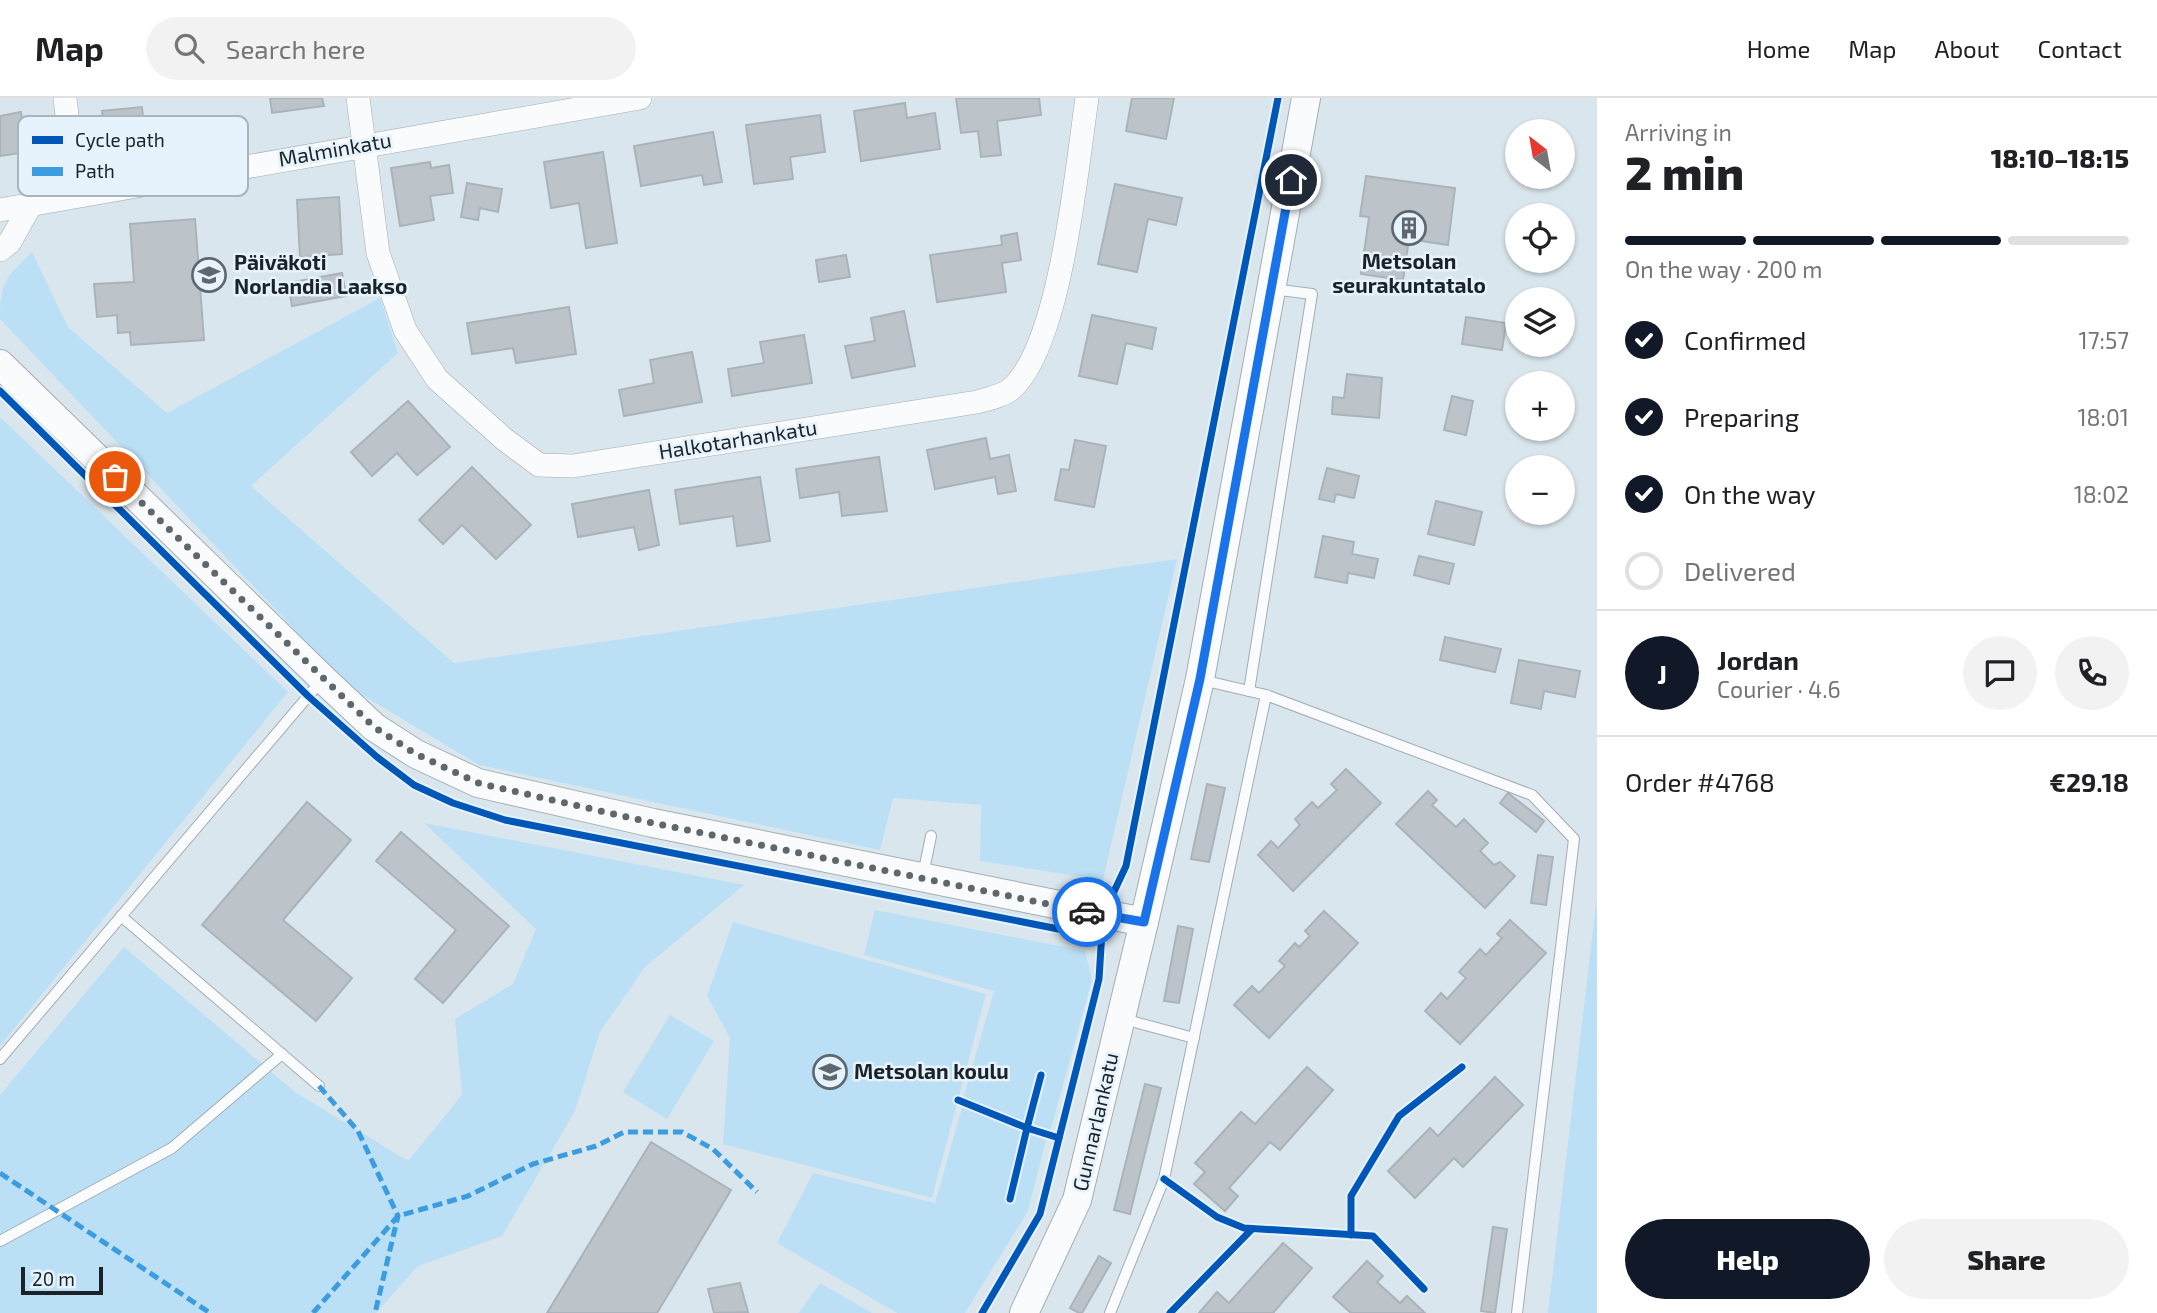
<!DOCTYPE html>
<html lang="en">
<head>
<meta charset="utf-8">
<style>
  :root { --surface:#fff; --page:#f2f2f2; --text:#202124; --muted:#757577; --line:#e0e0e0; --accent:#111827 }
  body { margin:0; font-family:"Exo 2",sans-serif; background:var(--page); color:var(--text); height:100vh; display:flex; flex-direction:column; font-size:26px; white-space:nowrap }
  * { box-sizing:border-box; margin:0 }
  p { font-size:23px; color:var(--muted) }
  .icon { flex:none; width:38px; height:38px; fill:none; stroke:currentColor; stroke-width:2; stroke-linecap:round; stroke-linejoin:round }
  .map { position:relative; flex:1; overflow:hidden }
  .sheet { display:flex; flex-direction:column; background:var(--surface); width:560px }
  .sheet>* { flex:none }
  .needle { width:46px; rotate:329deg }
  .fabs { position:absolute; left:1505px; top:21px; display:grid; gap:14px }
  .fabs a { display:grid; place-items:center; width:70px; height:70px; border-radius:50%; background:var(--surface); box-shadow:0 2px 5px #0004; font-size:35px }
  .scale { position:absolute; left:21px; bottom:18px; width:82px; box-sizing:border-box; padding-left:7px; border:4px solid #1b2328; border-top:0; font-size:19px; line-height:24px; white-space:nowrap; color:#1b2328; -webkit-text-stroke:5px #e6f3fc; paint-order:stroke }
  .pin { position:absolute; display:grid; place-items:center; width:60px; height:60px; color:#fff; margin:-30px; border:4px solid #fff; border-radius:50%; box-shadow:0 2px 7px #0007 }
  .courier { position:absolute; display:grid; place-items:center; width:70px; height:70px; margin:-35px; border:5px solid #1a73e8; border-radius:50%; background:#fff; color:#222; box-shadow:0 2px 9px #0007 }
  .overview em { font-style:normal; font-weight:800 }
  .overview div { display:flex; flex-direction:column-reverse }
  .overview { display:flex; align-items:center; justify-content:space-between; height:119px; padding:0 28px }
  h1 { font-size:46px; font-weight:800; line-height:52px }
  .bar { display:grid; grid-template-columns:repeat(4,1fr); gap:10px 7px; align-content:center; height:84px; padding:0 28px }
  .bar i { height:9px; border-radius:5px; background:var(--line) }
  .bar .on { background:var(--accent) }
  .bar p { grid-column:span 4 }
  .line { display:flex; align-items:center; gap:18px; padding:0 28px; border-top:2px solid var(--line) }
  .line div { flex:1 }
  .round { display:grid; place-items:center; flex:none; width:74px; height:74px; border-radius:37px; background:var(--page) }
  ol { padding:0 28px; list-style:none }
  li { display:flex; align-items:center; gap:21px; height:77px }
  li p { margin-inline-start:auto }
  li .icon { padding:7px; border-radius:50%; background:var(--accent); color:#fff; stroke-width:4 }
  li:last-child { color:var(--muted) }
  li i { width:38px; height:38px; border:4px solid var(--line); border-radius:50% }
  .cta { display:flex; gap:14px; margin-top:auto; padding:14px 28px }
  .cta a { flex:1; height:80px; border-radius:42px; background:var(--accent); color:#fff; font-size:28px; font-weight:800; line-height:80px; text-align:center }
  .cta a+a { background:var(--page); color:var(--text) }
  header { display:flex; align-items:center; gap:42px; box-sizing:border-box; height:98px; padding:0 35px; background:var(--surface); border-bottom:2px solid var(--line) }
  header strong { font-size:33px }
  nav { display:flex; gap:38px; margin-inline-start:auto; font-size:24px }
  .search { width:490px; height:63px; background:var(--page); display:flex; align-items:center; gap:18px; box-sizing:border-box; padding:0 24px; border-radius:38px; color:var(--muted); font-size:26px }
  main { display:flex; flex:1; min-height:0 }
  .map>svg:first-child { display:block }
  .green { fill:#bbe0f6 }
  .building { fill:#bcc4ca; stroke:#abb3ba; stroke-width:2 }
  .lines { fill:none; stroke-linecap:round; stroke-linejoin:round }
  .service-casing { stroke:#a4adb3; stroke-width:12 }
  .minor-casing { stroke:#a4adb3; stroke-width:24 }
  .tertiary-casing { stroke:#a4adb3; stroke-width:30 }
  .service { stroke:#f9fbfc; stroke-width:10 }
  .minor { stroke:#f9fbfc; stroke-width:23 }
  .tertiary { stroke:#f9fbfc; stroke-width:28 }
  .quiet { stroke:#3b9ce0; stroke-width:5; stroke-dasharray:10 5; stroke-linecap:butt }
  .cycleway-casing { stroke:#e6f3fc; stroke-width:11 }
  .cycleway { stroke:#0057b8; stroke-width:7 }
  .done { stroke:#5e676d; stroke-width:7; stroke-dasharray:0 12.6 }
  .route { stroke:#1a73e8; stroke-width:9 }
  .labels { text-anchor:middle; stroke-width:5; stroke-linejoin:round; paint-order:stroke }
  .street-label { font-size:21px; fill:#1b2328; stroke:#e6f3fc }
  .poi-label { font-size:21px; font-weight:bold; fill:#1b2328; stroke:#e6f3fc; text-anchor:start }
  .key { fill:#e6f3fc; stroke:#a9b5bc; stroke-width:2 }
  .key-label { font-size:19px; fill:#1b2328 }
</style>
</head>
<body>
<header>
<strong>Map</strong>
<div class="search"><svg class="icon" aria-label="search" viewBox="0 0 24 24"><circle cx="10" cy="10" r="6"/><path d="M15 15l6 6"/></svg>Search here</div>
<nav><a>Home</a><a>Map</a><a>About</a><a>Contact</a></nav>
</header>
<main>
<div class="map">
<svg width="1597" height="1215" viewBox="0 0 1597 1215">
  <rect width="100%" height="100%" fill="#dae6ed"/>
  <g class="green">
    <path d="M 32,154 L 68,229 L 167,315 L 380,200 L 398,255 L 251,388 L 454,565 L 1177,461 L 1103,782 L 980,763 L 981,707 L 893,700 L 880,752 L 479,667 L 349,589 L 0,221 C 0,183 6,180 32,154 Z"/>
    <polygon points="0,319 288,594 0,948"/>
    <polygon points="424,725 744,787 645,869 600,934 575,1013 502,1138 418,1168 376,1215 0,1215 0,997 124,849 295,994 408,1063 462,997 455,921 513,886 536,831"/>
    <polygon points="1597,798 1597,1215 1548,1215"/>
    <polygon points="875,812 1085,853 1092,882 1050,1034 963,1001 994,893 864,857"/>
    <polygon points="733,824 986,896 932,1100 723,1046 730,940 707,898"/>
    <polygon points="670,917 714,943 667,1021 623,994"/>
    <polygon points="963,1006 1046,1042 1028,1113 965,1215 897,1215 777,1145 813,1075 935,1105"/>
    <polygon points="820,1185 872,1215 799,1215"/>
  </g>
  <g class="building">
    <polygon points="270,0 322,0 324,8 272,15"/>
    <polygon points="956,0 1039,0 1041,17 997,23 1001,57 981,59 978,33 961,35"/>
    <polygon points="1132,0 1174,0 1166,41 1126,33"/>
    <polygon points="905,5 907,20 935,15 940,51 861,63 854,13"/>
    <polygon points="142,9 145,42 106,46 102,13"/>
    <polygon points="21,14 27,54 0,58 0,18"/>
    <polygon points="820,17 825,54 790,59 793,81 754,86 746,27"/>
    <polygon points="713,34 722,84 704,87 702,77 641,88 634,48"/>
    <polygon points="603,54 617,145 586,150 579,105 551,110 544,64"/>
    <polygon points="430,64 431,70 449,67 453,95 430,98 434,122 400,128 391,70"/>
    <polygon points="1366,78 1455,90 1448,147 1409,141 1403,182 1361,176 1369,119 1360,118"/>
    <polygon points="467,85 502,91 498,114 480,110 478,122 461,119"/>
    <polygon points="1115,86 1182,100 1176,127 1148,121 1137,174 1098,166"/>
    <polygon points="339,99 342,156 300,159 297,102"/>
    <polygon points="195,121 204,242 131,247 130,234 118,235 117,217 97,219 94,186 134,184 130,126"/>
    <polygon points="1017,135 1021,162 1002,165 1006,194 937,204 930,157 1002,147 1001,138"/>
    <polygon points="846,157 850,179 819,184 816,162"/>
    <polygon points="342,175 346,198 292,208 288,185"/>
    <polygon points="569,209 576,256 516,265 513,250 472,256 467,225"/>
    <polygon points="904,213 915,268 852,280 845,248 875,243 871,220"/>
    <polygon points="1092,217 1156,230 1152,251 1126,245 1117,286 1079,278"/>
    <polygon points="1466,219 1506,225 1502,252 1462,246"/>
    <polygon points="804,237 812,285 732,298 728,271 764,265 760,244"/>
    <polygon points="692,254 702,304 624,318 619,292 654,285 650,262"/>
    <polygon points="1347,276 1382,280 1379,320 1332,316 1333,299 1344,300"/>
    <polygon points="1452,298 1473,303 1466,337 1444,332"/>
    <polygon points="408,303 450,349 417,377 397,355 372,378 351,354"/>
    <polygon points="986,340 990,361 1009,357 1016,393 998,396 995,379 935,391 927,352"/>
    <polygon points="1075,342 1106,348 1094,409 1055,402 1061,371 1069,372"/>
    <polygon points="879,359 887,413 842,418 839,394 800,400 796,371"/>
    <polygon points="472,369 531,427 496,461 462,427 443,446 419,422"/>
    <polygon points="1327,370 1359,378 1354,400 1336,396 1334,404 1319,401"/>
    <polygon points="760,379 770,443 737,448 733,418 680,426 675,392"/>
    <polygon points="649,392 659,447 639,452 634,429 578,439 572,406"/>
    <polygon points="1436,403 1482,414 1474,447 1428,436"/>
    <polygon points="1323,438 1354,444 1352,456 1378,461 1374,480 1348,475 1347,485 1315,479"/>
    <polygon points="1419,458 1454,466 1449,486 1414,477"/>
    <polygon points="1445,539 1501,551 1495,574 1440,562"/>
    <polygon points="1519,562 1580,573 1575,599 1544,593 1541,611 1511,605"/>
    <polygon points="1346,671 1381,705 1293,793 1258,757 1271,743 1278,750 1300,727 1295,721 1312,704 1318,710 1337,692 1331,686"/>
    <polygon points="1207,686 1225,690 1209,764 1191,761"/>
    <polygon points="1428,693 1437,702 1432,707 1456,729 1464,721 1488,745 1480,753 1494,767 1500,764 1515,778 1485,810 1396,726"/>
    <polygon points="1508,695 1544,723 1536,734 1500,705"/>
    <polygon points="307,704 351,742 283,822 352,880 316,923 202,827"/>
    <polygon points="401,734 509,828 443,905 415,881 456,832 376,763"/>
    <polygon points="1538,757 1553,759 1546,807 1531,805"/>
    <polygon points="1324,813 1358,845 1269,940 1234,907 1252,888 1259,895 1285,868 1279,863 1295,845 1299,849 1310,838 1305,833"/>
    <polygon points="1510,822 1546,855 1460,946 1425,913 1441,895 1447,901 1466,880 1459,874 1480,851 1486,857 1502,840 1497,836"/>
    <polygon points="1178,828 1193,831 1179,905 1164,903"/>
    <polygon points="1307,969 1333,992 1280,1052 1270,1044 1229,1090 1238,1098 1225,1113 1194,1086 1205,1074 1195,1065 1241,1014 1255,1026"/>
    <polygon points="1495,979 1523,1007 1463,1069 1454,1060 1415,1100 1388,1073 1430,1030 1438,1038"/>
    <polygon points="1145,986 1161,990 1130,1116 1114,1112"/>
    <polygon points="651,1044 731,1092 657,1215 547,1215"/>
    <polygon points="1493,1129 1507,1131 1495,1215 1481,1213"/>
    <polygon points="1283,1145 1312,1170 1273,1215 1199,1215 1217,1194 1229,1205"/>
    <polygon points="1099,1158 1111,1165 1082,1215 1079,1215 1070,1210"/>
    <polygon points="1367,1163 1383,1178 1377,1184 1400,1205 1407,1198 1425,1215 1351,1215 1333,1199"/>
    <polygon points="740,1185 748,1214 714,1215 708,1191"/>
  </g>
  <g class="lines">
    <g class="service-casing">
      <g id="service">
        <polyline points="1202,582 1266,597 1532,697 1574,741 1517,1215"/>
        <polyline points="1249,593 1312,196 1272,191"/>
        <polyline points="923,777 931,738"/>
        <polyline points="121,818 319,988"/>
        <polyline points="1123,921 1194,940"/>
        <polyline points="0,961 321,583"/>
        <polyline points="0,1143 172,1050 282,956"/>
        <polyline points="1110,1215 1164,1081 1266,597"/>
      </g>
    </g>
    <g class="minor-casing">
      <g id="minor">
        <polyline points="65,0 76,98"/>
        <path d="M 358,0 L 378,155 L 405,232 L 437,281 L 504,341 L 539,367 L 573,368 L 977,304 C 987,301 1003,298 1011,291 C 1061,248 1077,67 1087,0"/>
        <polyline points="0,112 640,0"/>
        <polyline points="0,152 10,144 30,108"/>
      </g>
    </g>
    <g class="tertiary-casing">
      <g id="tertiary">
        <polyline points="0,266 323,581 374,629 416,656 478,685 653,725 1144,824"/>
        <polyline points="1024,1215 1077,1102 1144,824 1200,581 1306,0"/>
      </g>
    </g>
    <use href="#service" class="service"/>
    <use href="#minor" class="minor"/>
    <use href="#tertiary" class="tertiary"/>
    <g class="quiet">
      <polyline points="319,988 358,1033 398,1118 375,1215"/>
      <polyline points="0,1075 210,1215"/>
      <polyline points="313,1215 398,1118 468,1098 533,1066 596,1048 624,1034 682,1034 713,1051 757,1094"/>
    </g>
    <g class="cycleway-casing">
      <g id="cycleway">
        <polyline points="0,293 308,598 377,659 414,687 453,705 505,722 1099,839"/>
        <polyline points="958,1002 1027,1030 1041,977"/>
        <polyline points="1164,1081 1217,1119 1244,1130 1373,1138 1424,1191"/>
        <polyline points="1010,1101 1027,1030 1059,1040"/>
        <polyline points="1351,1137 1351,1098 1399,1018 1462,969"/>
        <polyline points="982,1215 1040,1116 1099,881 1103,817 1126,768 1278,0"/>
        <polyline points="1170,1215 1252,1131"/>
      </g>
    </g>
    <use href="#cycleway" class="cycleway"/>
  </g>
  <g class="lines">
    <polyline class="done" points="115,379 374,629 416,656 478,685 653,725 1087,814"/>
    <polyline class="route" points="1087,814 1144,824 1200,581 1291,82"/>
  </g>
  <defs>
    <g id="building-ring" transform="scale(1.75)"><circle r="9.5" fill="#e6f3fc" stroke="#5e676d" stroke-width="1.5"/><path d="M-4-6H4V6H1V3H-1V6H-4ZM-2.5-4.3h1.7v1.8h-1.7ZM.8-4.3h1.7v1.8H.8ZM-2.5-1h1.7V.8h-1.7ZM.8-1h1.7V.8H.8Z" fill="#5e676d"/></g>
    <g id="school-ring" transform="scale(1.75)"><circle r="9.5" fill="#e6f3fc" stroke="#5e676d" stroke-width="1.5"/><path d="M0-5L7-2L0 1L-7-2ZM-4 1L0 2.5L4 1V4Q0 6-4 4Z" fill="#5e676d"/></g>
  </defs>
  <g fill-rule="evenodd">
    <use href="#building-ring" x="1409" y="130"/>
    <use href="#school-ring" x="209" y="177"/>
    <use href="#school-ring" x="830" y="974"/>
  </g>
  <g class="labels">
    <g class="street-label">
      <text transform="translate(335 52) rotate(-10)" y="7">Malminkatu</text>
      <text transform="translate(738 342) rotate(-9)" y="7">Halkotarhankatu</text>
      <text transform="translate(1096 1024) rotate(-77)" y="7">Gunnarlankatu</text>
    </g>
    <g class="poi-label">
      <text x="1409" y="171" text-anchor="middle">Metsolan<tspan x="1409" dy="24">seurakuntatalo</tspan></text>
      <text x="234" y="172">Päiväkoti<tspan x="234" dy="24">Norlandia Laakso</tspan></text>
      <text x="854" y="981">Metsolan koulu</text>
    </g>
  </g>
  <rect x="18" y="18" width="230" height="80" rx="10" class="key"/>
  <rect x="32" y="38" width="31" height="8" fill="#0057b8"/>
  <rect x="32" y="69" width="31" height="9" fill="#3b9ce0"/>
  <g class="key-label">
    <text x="75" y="49">Cycle path</text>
    <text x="75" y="80">Path</text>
  </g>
</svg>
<div class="fabs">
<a><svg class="needle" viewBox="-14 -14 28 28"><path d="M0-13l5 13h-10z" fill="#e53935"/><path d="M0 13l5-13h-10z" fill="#757577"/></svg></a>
<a><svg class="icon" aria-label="locate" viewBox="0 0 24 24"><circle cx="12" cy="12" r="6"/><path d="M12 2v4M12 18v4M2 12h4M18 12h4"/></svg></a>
<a><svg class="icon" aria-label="layers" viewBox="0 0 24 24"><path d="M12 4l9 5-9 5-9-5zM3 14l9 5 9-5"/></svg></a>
<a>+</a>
<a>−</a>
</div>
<div class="scale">20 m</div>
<div class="pin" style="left:115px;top:379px;background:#ea580c"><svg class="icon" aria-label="bag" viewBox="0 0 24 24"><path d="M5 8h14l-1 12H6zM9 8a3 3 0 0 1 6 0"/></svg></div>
<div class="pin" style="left:1291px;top:82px;background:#1f2937"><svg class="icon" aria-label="home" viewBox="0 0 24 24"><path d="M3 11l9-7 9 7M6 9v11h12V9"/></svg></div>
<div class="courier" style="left:1087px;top:814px"><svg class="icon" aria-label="car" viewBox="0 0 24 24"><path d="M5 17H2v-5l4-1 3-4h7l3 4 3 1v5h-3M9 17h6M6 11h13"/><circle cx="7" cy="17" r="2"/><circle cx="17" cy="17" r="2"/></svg></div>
</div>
<section class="sheet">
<div class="overview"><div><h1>2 min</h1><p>Arriving in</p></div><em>18:10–18:15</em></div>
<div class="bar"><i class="on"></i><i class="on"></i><i class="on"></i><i></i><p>On the way · 200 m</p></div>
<ol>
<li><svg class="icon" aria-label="check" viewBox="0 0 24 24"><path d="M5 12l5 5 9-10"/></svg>Confirmed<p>17:57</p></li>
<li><svg class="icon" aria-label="check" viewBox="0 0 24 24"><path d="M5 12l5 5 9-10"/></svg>Preparing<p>18:01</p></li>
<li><svg class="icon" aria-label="check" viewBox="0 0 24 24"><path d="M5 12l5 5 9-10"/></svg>On the way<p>18:02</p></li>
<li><i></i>Delivered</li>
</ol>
<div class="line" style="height:126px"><b class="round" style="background:var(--accent);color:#fff">J</b><div><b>Jordan</b><p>Courier · 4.6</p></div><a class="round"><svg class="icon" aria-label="chat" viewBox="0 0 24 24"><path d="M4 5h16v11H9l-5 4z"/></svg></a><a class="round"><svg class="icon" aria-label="phone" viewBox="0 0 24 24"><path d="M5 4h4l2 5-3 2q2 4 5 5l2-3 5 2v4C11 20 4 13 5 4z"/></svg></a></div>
<div class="line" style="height:91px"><div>Order #4768</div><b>€29.18</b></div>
<div class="cta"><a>Help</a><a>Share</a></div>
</section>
</main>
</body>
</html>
